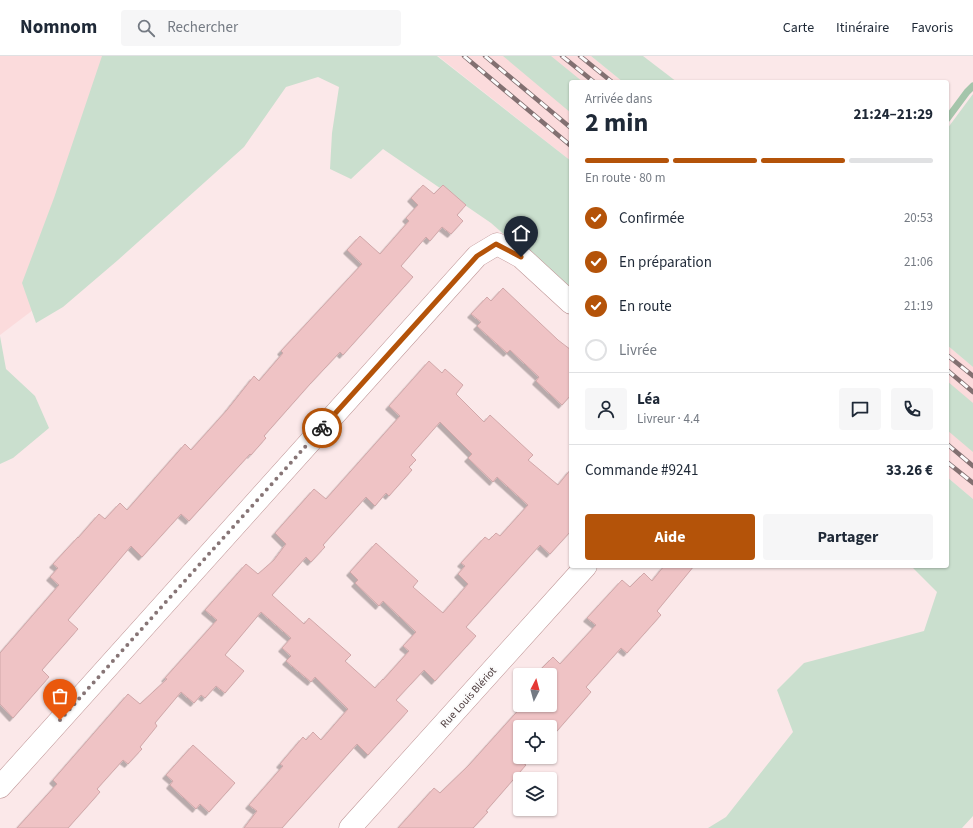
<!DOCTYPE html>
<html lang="fr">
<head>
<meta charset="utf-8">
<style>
  :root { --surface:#fff; --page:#f6f6f7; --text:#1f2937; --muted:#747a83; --line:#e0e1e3; --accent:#b45309 }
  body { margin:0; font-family:"Source Sans 3",sans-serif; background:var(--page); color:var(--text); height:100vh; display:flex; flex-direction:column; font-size:15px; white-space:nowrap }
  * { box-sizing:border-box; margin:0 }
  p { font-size:13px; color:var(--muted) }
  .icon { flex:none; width:22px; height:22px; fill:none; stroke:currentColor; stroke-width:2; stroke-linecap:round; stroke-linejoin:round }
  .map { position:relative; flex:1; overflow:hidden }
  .sheet { position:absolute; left:569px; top:24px; width:380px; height:488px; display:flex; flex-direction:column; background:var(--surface); border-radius:4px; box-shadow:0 1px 3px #0004 }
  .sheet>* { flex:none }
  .needle { width:26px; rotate:6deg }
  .tools { position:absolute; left:513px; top:612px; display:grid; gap:8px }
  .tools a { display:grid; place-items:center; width:44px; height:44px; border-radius:4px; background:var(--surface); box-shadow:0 1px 3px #0004; font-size:20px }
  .pin { position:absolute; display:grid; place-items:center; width:34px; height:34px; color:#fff; margin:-41px -17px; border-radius:50% 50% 50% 0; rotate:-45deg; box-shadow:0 0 4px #0007 }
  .pin .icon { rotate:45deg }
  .courier { position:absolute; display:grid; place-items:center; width:40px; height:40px; margin:-20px; border:3px solid #b45309; border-radius:50%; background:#fff; color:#222; box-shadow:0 1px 5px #0007 }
  .head em { font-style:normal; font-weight:700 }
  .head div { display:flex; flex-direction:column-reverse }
  .head { display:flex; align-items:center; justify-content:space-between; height:68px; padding:0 16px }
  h1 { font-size:26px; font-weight:700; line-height:30px }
  .bar { display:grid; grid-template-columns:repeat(4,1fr); gap:6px 4px; align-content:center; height:48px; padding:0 16px }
  .bar i { height:5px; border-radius:3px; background:var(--line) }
  .bar .on { background:var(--accent) }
  .bar p { grid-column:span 4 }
  .line { display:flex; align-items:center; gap:10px; padding:0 16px; border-top:1px solid var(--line) }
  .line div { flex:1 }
  .round { display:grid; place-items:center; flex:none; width:42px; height:42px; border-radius:4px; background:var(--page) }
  ol { padding:0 16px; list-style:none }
  li { display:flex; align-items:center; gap:12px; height:44px }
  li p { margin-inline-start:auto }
  li .icon { padding:4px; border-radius:50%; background:var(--accent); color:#fff; stroke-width:4 }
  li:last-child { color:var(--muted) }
  li i { width:22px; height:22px; border:2px solid var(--line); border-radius:50% }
  .cta { display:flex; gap:8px; margin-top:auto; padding:8px 16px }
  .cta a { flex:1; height:46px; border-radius:4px; background:var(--accent); color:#fff; font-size:16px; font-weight:700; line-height:46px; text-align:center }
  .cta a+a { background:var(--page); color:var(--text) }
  header { display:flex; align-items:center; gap:24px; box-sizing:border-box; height:56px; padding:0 20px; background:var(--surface); border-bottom:1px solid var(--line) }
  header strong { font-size:19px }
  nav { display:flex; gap:22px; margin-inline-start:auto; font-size:14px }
  .search { width:280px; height:36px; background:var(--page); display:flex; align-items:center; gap:10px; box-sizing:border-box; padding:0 14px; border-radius:4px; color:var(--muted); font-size:15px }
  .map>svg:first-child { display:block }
  .built { fill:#fbdbdc }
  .green { fill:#cadfce }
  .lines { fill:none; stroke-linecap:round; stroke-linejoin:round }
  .stream { stroke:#a5c5ab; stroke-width:7 }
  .building { fill:#efc3c5; stroke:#d1a7a9; fill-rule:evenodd; filter:url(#shadow) }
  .minor-casing { stroke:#bf9697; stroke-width:23 }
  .minor { stroke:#fff; stroke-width:22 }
  .rail-casing { stroke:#827071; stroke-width:4.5 }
  .rail { stroke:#fbfbfb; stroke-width:3; stroke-dasharray:9; stroke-linecap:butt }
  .done { stroke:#877576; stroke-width:4; stroke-dasharray:0 7.2 }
  .route { stroke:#b45309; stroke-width:5 }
  .labels { text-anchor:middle; stroke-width:4; stroke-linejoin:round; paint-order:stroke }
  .street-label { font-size:11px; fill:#483738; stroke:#fbfbfb }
</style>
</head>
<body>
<header>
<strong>Nomnom</strong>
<div class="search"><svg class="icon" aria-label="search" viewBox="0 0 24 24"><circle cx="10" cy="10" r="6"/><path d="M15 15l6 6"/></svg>Rechercher</div>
<nav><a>Carte</a><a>Itinéraire</a><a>Favoris</a></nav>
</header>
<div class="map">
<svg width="973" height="772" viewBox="0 0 973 772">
  <defs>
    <filter id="shadow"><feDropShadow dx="-3.5" dy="3.5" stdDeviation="0" flood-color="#0004"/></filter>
  </defs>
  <rect width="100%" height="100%" fill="#fbe8e9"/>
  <g class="built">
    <polygon points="0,0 274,0 66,229 0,279"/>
    <polygon points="438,0 591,0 623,26 571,26 571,105"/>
    <polygon points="947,289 973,311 973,443 947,421"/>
  </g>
  <g class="green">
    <polygon points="102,0 437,0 571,105 571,238 491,167 383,93 351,123 330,113 332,77 339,31 318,21 286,31 244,91 118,204 63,251 36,267 22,227 54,142"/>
    <polygon points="503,0 551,0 583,26 571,26 571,57"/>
    <polygon points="591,0 643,0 677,26 623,26"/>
    <polygon points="973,38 973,311 947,289 947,73"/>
    <polygon points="0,280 6,313 35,340 49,372 13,402 0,408"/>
    <polygon points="947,325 973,347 973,396 947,374"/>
    <polygon points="947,421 973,443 973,760 962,772 708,772 726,761 793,676 777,634 804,607 924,575 937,536 911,510 947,510"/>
  </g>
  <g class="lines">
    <polyline class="stream" points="947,63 967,36 973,30"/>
  </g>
  <g class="building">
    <polygon points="423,129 434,138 443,129 466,149 457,159 463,165 451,178 442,171 430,185 426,181 401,210 413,221 343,299 340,296 310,328 264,380 266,382 251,399 250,398 189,465 181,458 142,501 131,490 68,564 78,573 42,614 49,621 13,662 0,648 0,597 59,529 50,521 58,512 53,508 78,481 78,482 99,458 105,463 120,447 127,454 185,388 191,394 227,354 254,320 259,325 283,297 281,295 362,208 347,194 360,180 380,198 409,165 406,162 418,149 411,142"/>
    <polygon points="503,232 558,284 571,294 571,339 562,349 536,325 539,321 510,294 507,297 477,270 481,266 471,258 487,241 491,245"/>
    <path d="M 429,305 L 442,317 L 445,313 L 463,329 L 456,338 L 484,366 L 490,359 L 533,399 L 528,404 L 558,429 L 571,413 L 571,475 L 550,498 L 540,489 L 466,571 L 476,580 L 435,625 L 424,614 L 396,644 L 408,655 L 368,699 L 357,688 L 282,772 L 244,772 L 257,755 L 249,749 L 283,710 L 280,708 L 303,681 L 306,684 L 313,676 L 321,684 L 348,653 L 315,621 L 311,626 L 286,605 L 291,600 L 282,592 L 291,582 L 261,556 L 225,599 L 244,615 L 225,637 L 216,630 L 205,642 L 201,639 L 194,647 L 181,636 L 155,667 L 157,670 L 140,691 L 142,693 L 128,708 L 123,704 L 97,733 L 100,736 L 68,772 L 17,772 L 57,728 L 53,724 L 128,638 L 140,648 L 167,623 L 165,622 L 217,564 L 205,554 L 246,508 L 258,518 L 274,504 L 286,488 L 275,477 L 314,433 L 326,443 L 400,360 L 389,350 ZM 440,366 L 472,398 L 468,402 L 493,426 L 497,421 L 528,449 L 500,480 L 496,477 L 489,484 L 485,481 L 461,507 L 465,510 L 458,518 L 468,528 L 443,557 L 413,531 L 418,525 L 376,487 L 350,516 L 358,524 L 355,527 L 379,550 L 383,545 L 416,576 L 403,590 L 409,595 L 383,624 L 383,623 L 375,632 L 345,605 L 351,599 L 309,562 L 304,568 L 272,539 L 306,501 L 311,506 L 325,491 L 323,489 L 366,441 L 375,450 L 386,437 L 389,440 L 412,414 L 409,411 L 416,404 L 411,399 Z"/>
    <polygon points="664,510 694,510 657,555 661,559 627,597 621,592 586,631 591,636 557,675 554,673 550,677 550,671 520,671 520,701 528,701 523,707 526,709 486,755 488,756 473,772 398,772 434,732 440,737 469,709 523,649 550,649 550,619 535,619 553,601 560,608 596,569 587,562 622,524 630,531 644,517 652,525"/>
    <polygon points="193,689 235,727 209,756 200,748 196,753 170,729 173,725 166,719"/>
  </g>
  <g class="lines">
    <g class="minor-casing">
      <g id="minor">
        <polyline points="0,731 477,200 497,188 521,201 571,247"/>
        <polyline points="350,772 586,510"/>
      </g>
    </g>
    <use href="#minor" class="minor"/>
    <g class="rail-casing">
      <g id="rail">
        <polyline points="464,0 571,90"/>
        <polyline points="485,0 571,72"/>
        <polyline points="562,0 594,26"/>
        <polyline points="580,0 612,26"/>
        <polyline points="947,299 973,320"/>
        <polyline points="947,314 973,336"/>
        <polyline points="947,388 973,410"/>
        <polyline points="947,406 973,427"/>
      </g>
    </g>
    <use href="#rail" class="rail"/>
  </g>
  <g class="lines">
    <polyline class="done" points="60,664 322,372"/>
    <polyline class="route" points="322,372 477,200 496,188 521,201"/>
  </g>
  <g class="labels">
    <g class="street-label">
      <text transform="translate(468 641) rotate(-48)" y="4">Rue Louis Blériot</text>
    </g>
  </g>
</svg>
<div class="tools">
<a><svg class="needle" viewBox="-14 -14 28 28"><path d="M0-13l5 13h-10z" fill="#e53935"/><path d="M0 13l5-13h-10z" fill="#747a83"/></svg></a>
<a><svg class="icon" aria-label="locate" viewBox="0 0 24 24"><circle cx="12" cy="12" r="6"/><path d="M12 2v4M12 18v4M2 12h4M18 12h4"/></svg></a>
<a><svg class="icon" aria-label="layers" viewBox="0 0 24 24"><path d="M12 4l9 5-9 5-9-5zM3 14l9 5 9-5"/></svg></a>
</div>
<div class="pin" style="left:60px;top:664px;background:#ea580c"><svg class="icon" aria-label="bag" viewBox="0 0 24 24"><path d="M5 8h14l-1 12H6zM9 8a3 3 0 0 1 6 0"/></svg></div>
<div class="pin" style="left:521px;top:201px;background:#1f2937"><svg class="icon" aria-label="home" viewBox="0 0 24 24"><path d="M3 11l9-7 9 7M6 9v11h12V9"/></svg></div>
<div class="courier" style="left:322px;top:372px"><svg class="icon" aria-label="bike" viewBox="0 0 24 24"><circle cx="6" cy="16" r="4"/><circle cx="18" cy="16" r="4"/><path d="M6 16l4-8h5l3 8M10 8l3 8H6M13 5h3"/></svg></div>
<section class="sheet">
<div class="head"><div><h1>2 min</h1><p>Arrivée dans</p></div><em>21:24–21:29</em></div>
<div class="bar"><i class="on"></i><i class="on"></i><i class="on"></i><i></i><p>En route · 80 m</p></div>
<ol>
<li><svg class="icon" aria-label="check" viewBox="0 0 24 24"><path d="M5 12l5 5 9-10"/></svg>Confirmée<p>20:53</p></li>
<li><svg class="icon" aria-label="check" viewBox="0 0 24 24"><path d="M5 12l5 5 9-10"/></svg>En préparation<p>21:06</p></li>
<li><svg class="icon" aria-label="check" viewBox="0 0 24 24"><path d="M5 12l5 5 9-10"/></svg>En route<p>21:19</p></li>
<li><i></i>Livrée</li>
</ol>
<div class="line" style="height:72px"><a class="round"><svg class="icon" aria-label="person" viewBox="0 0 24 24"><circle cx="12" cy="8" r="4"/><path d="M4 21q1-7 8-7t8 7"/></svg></a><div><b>Léa</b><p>Livreur · 4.4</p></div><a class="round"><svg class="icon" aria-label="chat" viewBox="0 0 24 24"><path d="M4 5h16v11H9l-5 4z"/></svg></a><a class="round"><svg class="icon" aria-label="phone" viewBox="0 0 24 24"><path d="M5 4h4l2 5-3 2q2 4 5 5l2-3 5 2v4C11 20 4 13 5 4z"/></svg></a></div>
<div class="line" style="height:52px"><div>Commande #9241</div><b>33.26 €</b></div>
<div class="cta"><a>Aide</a><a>Partager</a></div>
</section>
</div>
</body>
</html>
